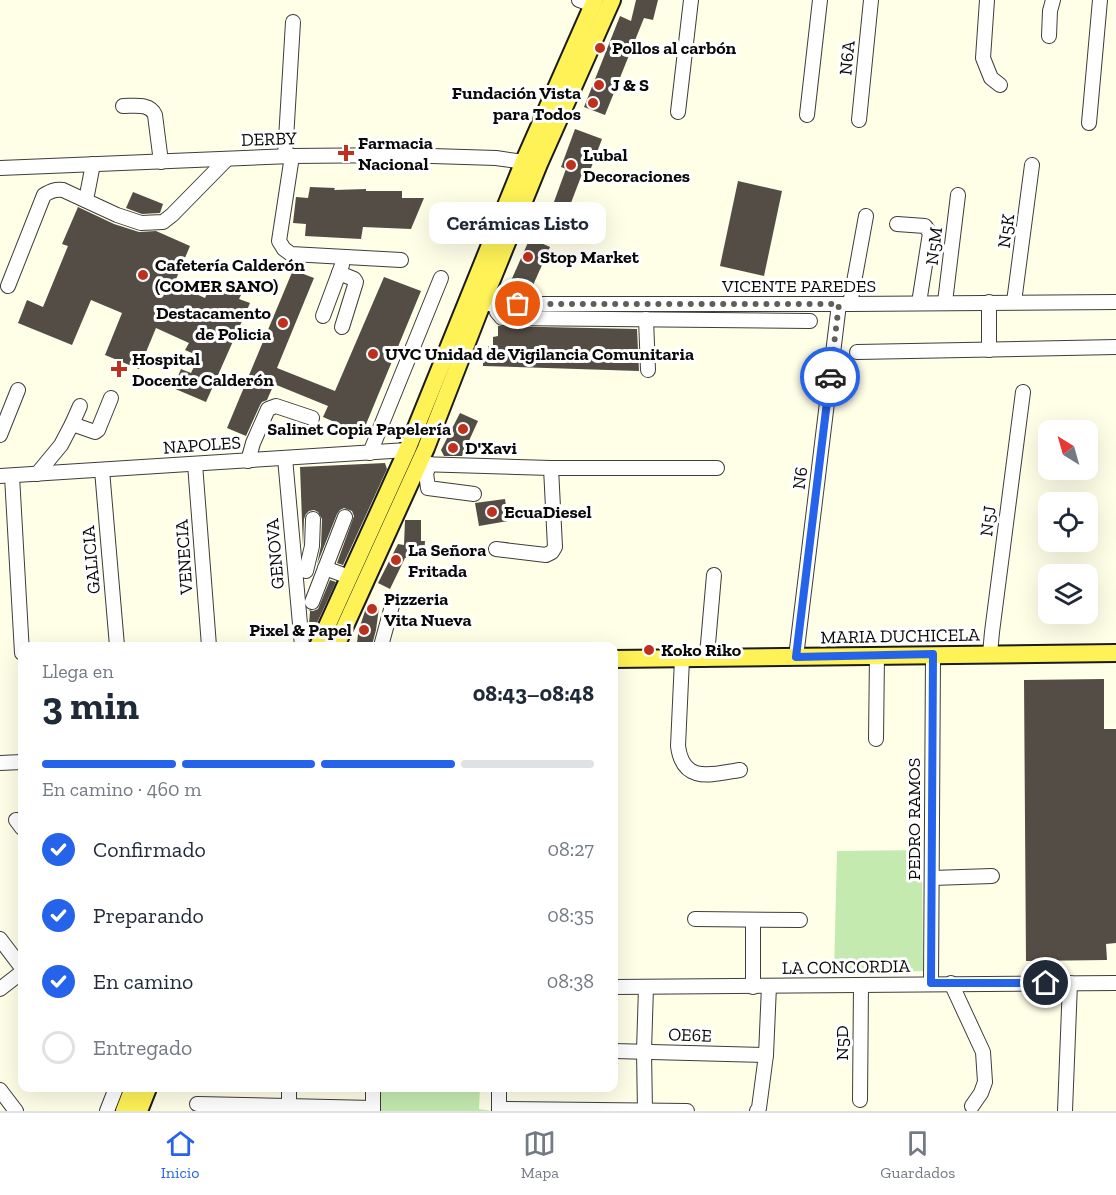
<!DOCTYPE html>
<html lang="es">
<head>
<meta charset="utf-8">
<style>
  :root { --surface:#fff; --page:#f2f2f3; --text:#1f2937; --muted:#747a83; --line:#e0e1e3; --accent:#2563eb }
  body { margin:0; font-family:"Zilla Slab",serif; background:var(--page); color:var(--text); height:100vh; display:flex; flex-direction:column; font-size:22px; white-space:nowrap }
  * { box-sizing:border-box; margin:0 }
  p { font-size:20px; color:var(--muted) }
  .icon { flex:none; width:33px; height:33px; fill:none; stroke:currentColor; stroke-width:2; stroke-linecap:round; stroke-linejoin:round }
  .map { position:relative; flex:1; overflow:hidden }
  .sheet { position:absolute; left:18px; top:642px; width:600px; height:450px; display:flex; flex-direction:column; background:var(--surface); border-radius:12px; box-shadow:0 6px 24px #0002 }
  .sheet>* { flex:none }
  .needle { width:39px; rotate:323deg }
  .tools { position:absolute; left:1038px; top:420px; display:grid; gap:12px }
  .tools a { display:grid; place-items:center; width:60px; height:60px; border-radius:12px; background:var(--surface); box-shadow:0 6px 24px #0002; font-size:30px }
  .pin { position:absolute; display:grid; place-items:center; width:51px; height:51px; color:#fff; margin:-26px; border:3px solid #fff; border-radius:50%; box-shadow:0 2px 6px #0007 }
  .courier { position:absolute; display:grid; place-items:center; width:60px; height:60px; margin:-30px; border:4px solid #2563eb; border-radius:50%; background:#fff; color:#222; box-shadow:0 2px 8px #0007 }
  .bubble { position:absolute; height:42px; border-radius:12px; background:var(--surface); box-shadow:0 6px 24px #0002; font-size:20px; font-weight:700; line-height:42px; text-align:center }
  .summary em { font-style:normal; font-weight:700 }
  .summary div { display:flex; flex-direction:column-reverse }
  .summary { display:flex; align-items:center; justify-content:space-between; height:102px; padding:0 24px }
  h1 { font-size:39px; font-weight:700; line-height:45px }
  .bar { display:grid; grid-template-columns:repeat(4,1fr); gap:9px 6px; align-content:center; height:72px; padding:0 24px }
  .bar i { height:8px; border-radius:4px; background:var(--line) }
  .bar .on { background:var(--accent) }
  .bar p { grid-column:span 4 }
  ol { padding:0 24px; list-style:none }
  li { display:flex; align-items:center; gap:18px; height:66px }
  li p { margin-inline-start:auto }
  li .icon { padding:6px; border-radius:50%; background:var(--accent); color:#fff; stroke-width:4 }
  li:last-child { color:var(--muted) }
  li i { width:33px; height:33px; border:3px solid var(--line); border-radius:50% }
  .tab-bar { display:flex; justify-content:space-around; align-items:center; height:84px; border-top:2px solid var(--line); background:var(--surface); font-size:16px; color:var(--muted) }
  .tab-bar a { display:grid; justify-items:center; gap:3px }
  .tab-bar .on { color:var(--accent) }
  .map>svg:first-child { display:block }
  .green { fill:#c4eab0 }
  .building { fill:#534d46 }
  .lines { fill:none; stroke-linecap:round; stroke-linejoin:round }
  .minor-casing { stroke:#3d3d3d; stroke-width:16 }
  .major-casing { stroke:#1b1b1b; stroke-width:20 }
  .minor { stroke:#fff; stroke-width:14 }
  .major { stroke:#fef257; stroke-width:16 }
  .done { stroke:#605f57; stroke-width:6; stroke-dasharray:0 10.8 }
  .route { stroke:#2563eb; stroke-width:8 }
  .poi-dot { fill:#be311e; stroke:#fff; stroke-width:2 }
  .labels { text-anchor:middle; stroke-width:6; stroke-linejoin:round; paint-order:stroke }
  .poi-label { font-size:18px; font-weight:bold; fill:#0a0a0a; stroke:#fff; text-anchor:start }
  .street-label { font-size:18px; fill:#0a0a0a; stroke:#fff }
</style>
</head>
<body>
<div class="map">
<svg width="1116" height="1111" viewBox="0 0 1116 1111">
  <rect width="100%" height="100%" fill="#fffee7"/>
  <g class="green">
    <polygon points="922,850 923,971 834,974 837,851"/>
    <polygon points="377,1088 480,1088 479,1109 492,1111 376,1111"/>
  </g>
  <g class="building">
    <polygon points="636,0 658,0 653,20 644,18 605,115 584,107 620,16 631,21"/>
    <polygon points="575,129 602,139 588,176 582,174 566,216 551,210 566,169 561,167"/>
    <polygon points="738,181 782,191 764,276 720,266"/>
    <polygon points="310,187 335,188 334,190 366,189 366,191 402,191 402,198 424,198 411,229 363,227 361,239 305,236 306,224 293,223 296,197 308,198"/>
    <polygon points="133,192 163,204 160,213 142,214 126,208"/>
    <polygon points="78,207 114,224 139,232 156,231 190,246 174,284 205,298 211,284 224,290 228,280 245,287 239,299 250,303 206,402 173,388 181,369 191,373 199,356 185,350 189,343 156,328 139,369 105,355 122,313 91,300 72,345 18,323 27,300 43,307 68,246 62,244"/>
    <polygon points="533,210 549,217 538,240 522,232"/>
    <polygon points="530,238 550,247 530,292 510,283"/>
    <polygon points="293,270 314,278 277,368 335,391 384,277 421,291 362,434 323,417 328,406 274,384 267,400 262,402 260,405 246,436 227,428"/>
    <polygon points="498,326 637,329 639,371 483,366 483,354 488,354 488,346 493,346 493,337 498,336"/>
    <polygon points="460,413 478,421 462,456 444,456 441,450"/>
    <polygon points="385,463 387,469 343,565 337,563 354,516 352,511 344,508 340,510 337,514 317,564 321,546 322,519 318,512 314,510 309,511 306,514 304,519 303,547 300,467"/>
    <polygon points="505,499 508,521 479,526 475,503"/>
    <polygon points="405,520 421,520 421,541 425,541 424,557 405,558 390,589 378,583 398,544 404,545"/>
    <polygon points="330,580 336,582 310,638 309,624 310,611 308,610 313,611 318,609"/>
    <polygon points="367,605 379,608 376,630 372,645 357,643 359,626 360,626"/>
    <polygon points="1104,679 1104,729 1116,729 1116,943 1106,944 1107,960 1026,961 1024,680"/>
  </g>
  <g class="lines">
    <g class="minor-casing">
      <g id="minor">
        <polyline points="579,0 593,5"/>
        <polyline points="987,0 983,58 991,78 1000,85"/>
        <polyline points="1049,36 1050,11 1053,0"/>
        <path d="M 123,106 C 135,106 150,103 155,115 L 161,162"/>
        <polyline points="678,112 691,0"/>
        <polyline points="807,115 820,0"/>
        <polyline points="859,120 871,0"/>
        <polyline points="1089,123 1100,0"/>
        <polyline points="285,156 293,22"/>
        <polyline points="292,156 279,241 284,249 291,254 401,260"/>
        <polyline points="0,168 292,156 400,155 496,158 531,163"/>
        <polyline points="86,200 93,164"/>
        <polyline points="897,224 925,226 930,233 919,303"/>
        <polyline points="339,273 354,279 356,282 342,327"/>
        <path d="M 8,286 L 44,195 C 51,191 55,189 63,190 L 117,215 L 141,223 L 163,222 L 172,215 L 227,159"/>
        <polyline points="945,302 958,195"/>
        <polyline points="1014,302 1032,165"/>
        <polyline points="482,304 850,304 1116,302"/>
        <polyline points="495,304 497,312 502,318 810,321"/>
        <polyline points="850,304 866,216"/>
        <polyline points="323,316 342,265"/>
        <polyline points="646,319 648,370"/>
        <polyline points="989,350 989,302"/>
        <polyline points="857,352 1116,347"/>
        <polyline points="72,424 95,432 98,430 111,398"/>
        <polyline points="0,435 18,390"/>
        <polyline points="370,453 441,278"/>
        <polyline points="285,458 302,646"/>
        <polyline points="248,461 253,443 268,409 276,406 312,418"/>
        <polyline points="195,464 209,646"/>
        <polyline points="418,464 551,468 717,468"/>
        <polyline points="430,464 426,473 428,488 474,494"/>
        <polyline points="102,470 117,646"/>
        <polyline points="37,474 61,445 72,424 80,406"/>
        <polyline points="0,476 407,450"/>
        <polyline points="12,476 22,653"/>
        <polyline points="496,549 546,555 552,552 555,547 551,468"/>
        <polyline points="325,568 349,577"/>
        <polyline points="306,571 312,546 313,519"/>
        <polyline points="312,602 345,517"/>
        <polyline points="381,646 393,602"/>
        <polyline points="990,654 992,632 1023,392"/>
        <polyline points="796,657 839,304"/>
        <path d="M 682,659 L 678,746 C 683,785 713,774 740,770"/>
        <polyline points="705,659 708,644 714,575"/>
        <polyline points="876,739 877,655"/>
        <polyline points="0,763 22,762"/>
        <polyline points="16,820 22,828"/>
        <polyline points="932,878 992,876"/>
        <polyline points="695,919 800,920"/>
        <polyline points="0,939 22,968"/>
        <polyline points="931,983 933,655"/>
        <polyline points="951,983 983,1052 985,1082 981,1093 972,1106"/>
        <polyline points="614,987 1116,983"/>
        <polyline points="753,987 753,920"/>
        <polyline points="0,989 22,972"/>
        <polyline points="614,1051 766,1055"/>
        <polyline points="0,1090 16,1111"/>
        <polyline points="860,1100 861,985"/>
        <polyline points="197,1104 373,1108"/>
        <polyline points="289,1107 289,1088"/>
        <polyline points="499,1109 687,1111"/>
        <polyline points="107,1111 116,1088"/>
        <polyline points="373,1111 373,1088"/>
        <polyline points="499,1111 499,1088"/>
        <polyline points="645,1111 644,1051 646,987"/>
        <polyline points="757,1111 759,1108 766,1055 769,986"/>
        <polyline points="1065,1111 1070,983"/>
      </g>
    </g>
    <g class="major-casing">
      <g id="major">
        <polyline points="318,646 407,450 524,161 595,0"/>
        <polyline points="336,646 426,448 482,304 539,164 612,0"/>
        <polyline points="614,659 1116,653"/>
        <polyline points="124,1111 133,1088"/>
        <polyline points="139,1111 148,1088"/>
      </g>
    </g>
    <use href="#minor" class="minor"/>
    <use href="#major" class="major"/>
  </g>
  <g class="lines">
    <polyline class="done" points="518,304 839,304 830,377"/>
    <polyline class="route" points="830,377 796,657 933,654 931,983 1046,983"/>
  </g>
  <g class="poi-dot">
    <circle cx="600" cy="48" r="6"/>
    <circle cx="599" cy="85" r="6"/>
    <circle cx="593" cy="103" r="6"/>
    <path d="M343 144h6v6h6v6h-6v6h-6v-6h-6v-6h6z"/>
    <circle cx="571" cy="165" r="6"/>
    <circle cx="528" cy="257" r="6"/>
    <circle cx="143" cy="275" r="6"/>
    <circle cx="283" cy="323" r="6"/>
    <circle cx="373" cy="354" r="6"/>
    <path d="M116 360h6v6h6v6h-6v6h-6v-6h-6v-6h6z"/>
    <circle cx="463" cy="429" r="6"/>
    <circle cx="453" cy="448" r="6"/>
    <circle cx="492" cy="512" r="6"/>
    <circle cx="396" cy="560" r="6"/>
    <circle cx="372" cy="609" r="6"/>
    <circle cx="364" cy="630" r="6"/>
    <circle cx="649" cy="650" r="6"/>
  </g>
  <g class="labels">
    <g class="poi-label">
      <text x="612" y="54">Pollos al carbón</text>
      <text x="611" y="91">J &amp; S</text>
      <text x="581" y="99" text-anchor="end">Fundación Vista<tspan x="581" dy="21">para Todos</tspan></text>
      <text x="358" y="149">Farmacia<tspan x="358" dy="21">Nacional</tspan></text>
      <text x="583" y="161">Lubal<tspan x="583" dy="21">Decoraciones</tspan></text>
      <text x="540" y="263">Stop Market</text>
      <text x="155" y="271">Cafetería Calderón<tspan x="155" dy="21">(COMER SANO)</tspan></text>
      <text x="271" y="319" text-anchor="end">Destacamento<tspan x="271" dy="21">de Policia</tspan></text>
      <text x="385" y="360">UVC Unidad de Vigilancia Comunitaria</text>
      <text x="132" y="365">Hospital<tspan x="132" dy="21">Docente Calderón</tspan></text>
      <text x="451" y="435" text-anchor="end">Salinet Copia Papelería</text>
      <text x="465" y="454">D'Xavi</text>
      <text x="504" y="518">EcuaDiesel</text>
      <text x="408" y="556">La Señora<tspan x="408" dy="21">Fritada</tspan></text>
      <text x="384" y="605">Pizzeria<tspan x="384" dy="21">Vita Nueva</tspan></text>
      <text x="352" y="636" text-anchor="end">Pixel &amp; Papel</text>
      <text x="661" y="656">Koko Riko</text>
    </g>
    <g class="street-label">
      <text transform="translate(847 58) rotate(-84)" y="6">N6A</text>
      <text transform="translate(269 139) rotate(-2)" y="6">DERBY</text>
      <text transform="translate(1006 231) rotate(-82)" y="6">N5K</text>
      <text transform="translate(934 246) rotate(-83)" y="6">N5M</text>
      <text x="799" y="292">VICENTE PAREDES</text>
      <text transform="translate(202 445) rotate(-4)" y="6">NAPOLES</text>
      <text transform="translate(800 478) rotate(-83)" y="6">N6</text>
      <text transform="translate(988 521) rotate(-83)" y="6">N5J</text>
      <text transform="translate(275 554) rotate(-95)" y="6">GENOVA</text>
      <text transform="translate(184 557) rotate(-94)" y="6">VENECIA</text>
      <text transform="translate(91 560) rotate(-95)" y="6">GALICIA</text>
      <text transform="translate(900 636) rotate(-1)" y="6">MARIA DUCHICELA</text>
      <text transform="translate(914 819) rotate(-90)" y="6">PEDRO RAMOS</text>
      <text transform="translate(846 967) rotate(-1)" y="6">LA CONCORDIA</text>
      <text transform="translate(690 1035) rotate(2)" y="6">OE6E</text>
      <text transform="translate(842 1043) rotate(-90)" y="6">N5D</text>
    </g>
  </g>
</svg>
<div class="tools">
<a><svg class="needle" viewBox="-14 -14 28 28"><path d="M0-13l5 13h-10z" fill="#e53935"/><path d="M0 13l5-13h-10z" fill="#747a83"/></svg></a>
<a><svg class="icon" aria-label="locate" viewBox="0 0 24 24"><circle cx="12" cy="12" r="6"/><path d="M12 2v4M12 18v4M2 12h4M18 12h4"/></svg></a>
<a><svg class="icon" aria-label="layers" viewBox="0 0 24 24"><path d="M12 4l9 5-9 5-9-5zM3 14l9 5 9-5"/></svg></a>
</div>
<div class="pin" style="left:518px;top:304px;background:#ea580c"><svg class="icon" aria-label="bag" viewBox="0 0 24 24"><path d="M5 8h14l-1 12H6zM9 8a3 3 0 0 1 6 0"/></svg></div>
<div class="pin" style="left:1046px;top:983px;background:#1f2937"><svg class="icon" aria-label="home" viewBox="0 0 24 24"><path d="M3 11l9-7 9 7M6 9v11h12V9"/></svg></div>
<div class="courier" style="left:830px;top:377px"><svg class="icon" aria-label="car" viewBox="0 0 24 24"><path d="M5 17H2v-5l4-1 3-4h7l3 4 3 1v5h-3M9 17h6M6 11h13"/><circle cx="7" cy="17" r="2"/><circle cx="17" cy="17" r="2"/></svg></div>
<div class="bubble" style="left:429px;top:202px;width:177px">Cerámicas Listo</div>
<section class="sheet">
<div class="summary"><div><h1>3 min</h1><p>Llega en</p></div><em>08:43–08:48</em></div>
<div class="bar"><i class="on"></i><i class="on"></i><i class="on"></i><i></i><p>En camino · 460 m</p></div>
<ol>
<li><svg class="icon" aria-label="check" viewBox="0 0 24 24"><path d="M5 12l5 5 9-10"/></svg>Confirmado<p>08:27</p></li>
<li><svg class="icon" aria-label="check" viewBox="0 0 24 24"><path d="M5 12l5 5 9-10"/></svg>Preparando<p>08:35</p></li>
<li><svg class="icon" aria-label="check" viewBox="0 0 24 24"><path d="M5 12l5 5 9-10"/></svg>En camino<p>08:38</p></li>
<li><i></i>Entregado</li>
</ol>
</section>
</div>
<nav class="tab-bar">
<a class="on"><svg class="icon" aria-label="home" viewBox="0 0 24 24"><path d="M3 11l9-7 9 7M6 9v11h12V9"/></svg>Inicio</a>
<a><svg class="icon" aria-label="map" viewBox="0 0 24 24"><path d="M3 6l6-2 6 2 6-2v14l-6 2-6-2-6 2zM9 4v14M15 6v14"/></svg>Mapa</a>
<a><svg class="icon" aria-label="saved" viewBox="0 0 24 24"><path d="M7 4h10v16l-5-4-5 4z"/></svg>Guardados</a>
</nav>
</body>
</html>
